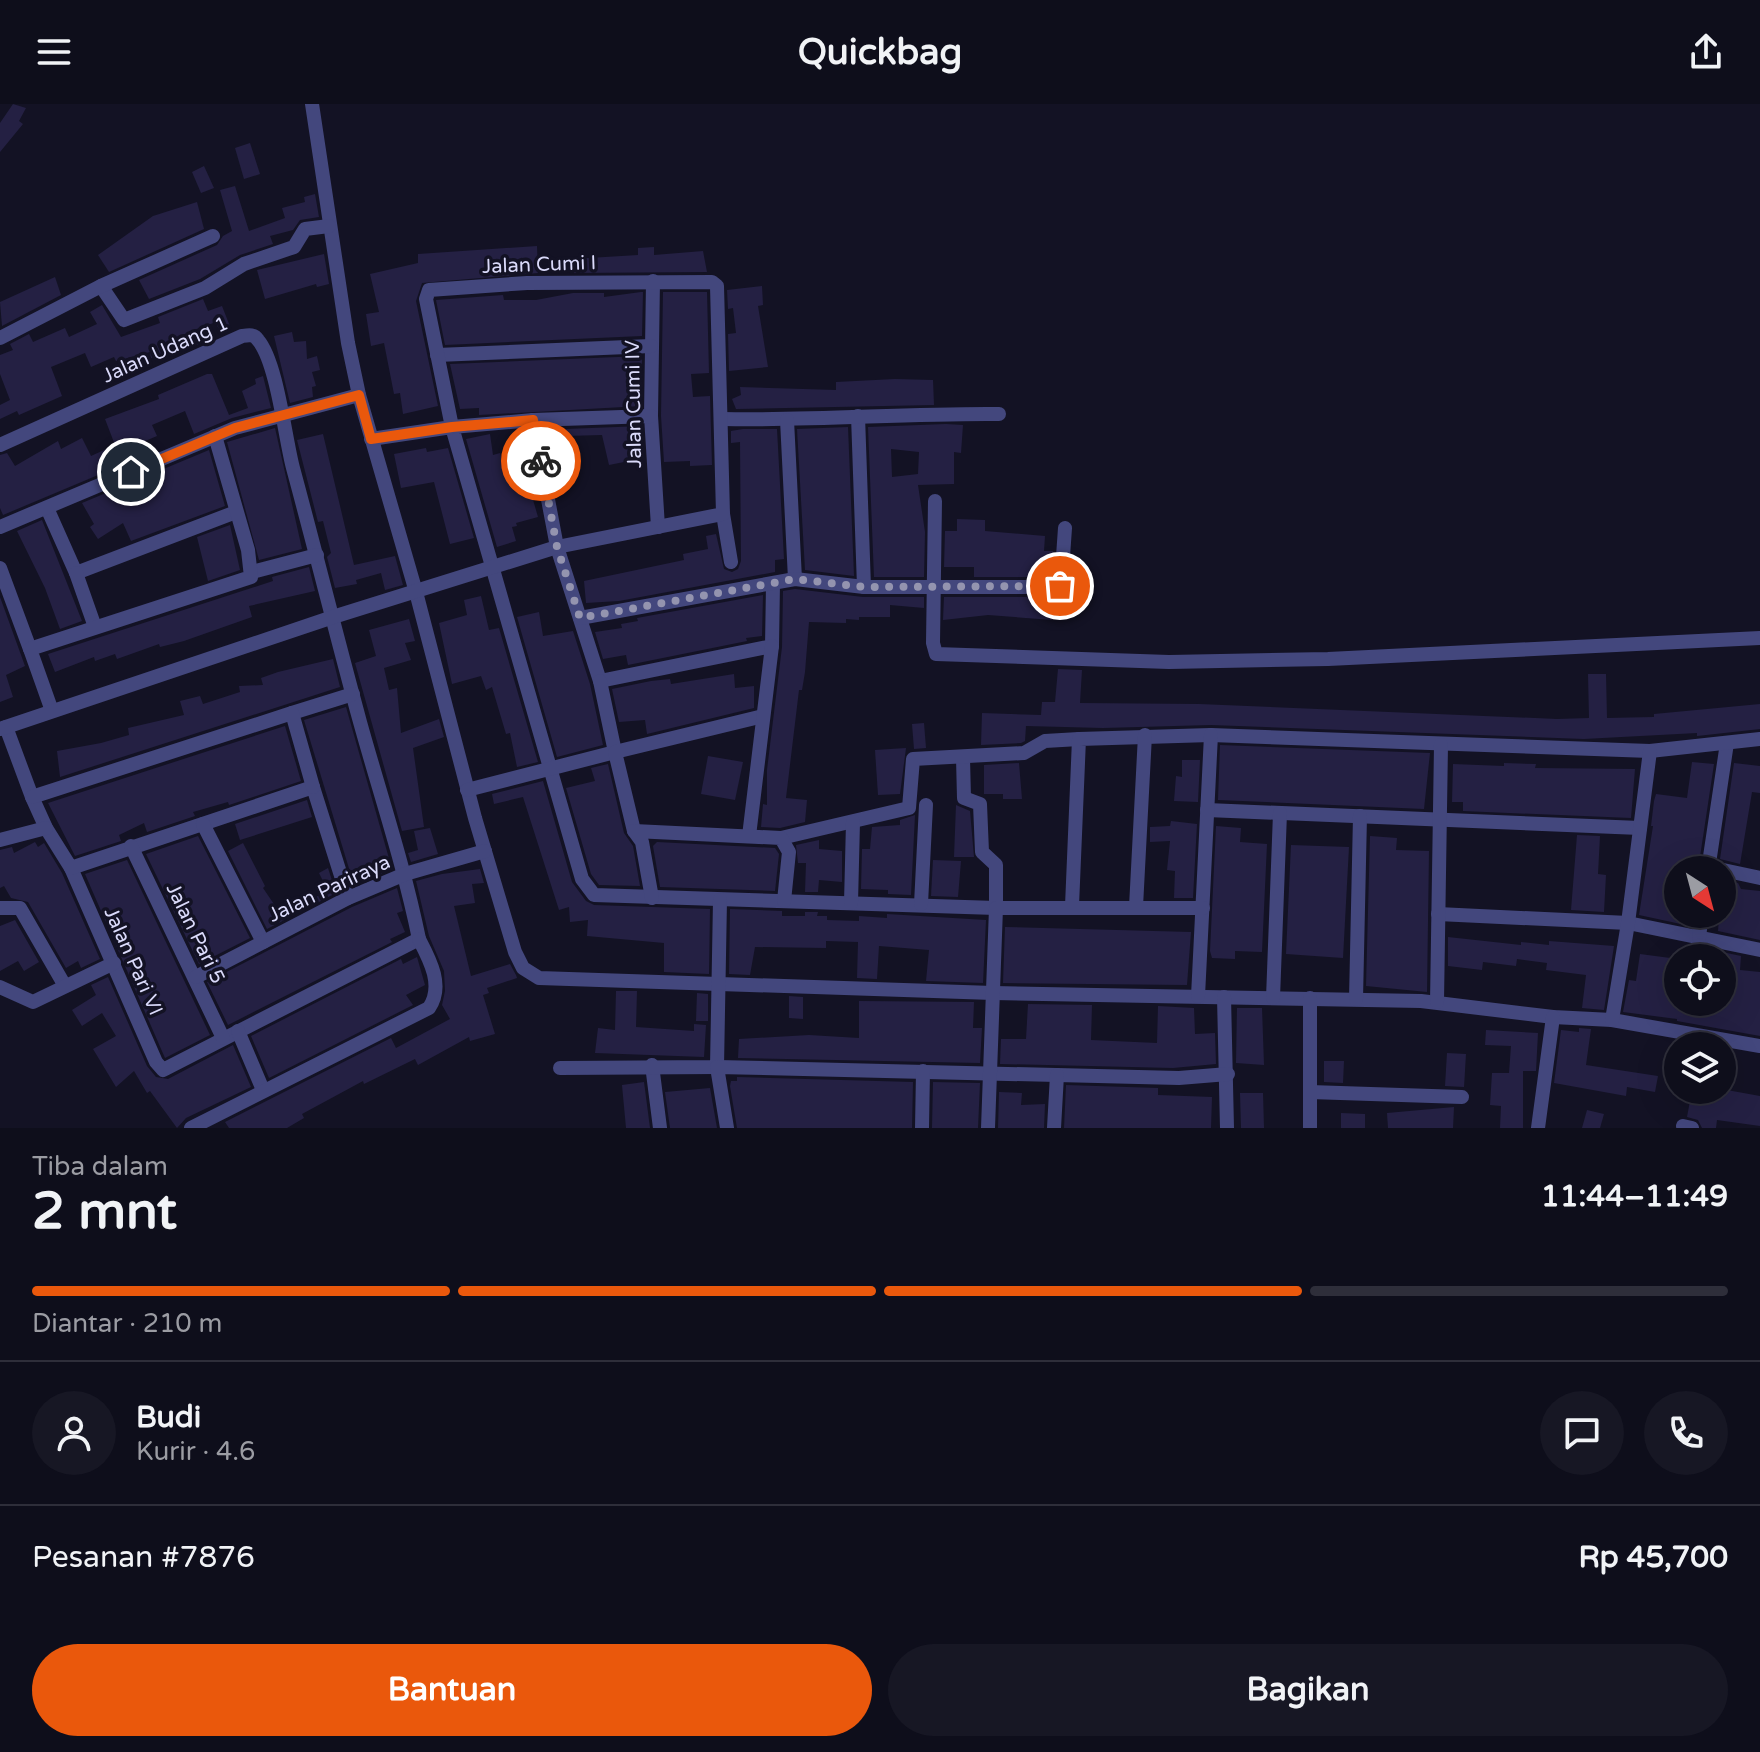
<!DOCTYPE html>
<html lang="id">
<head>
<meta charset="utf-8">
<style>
  :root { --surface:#0e0e1b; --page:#171724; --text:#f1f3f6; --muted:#9b9ca3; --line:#2e2e3a; --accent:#ea580c }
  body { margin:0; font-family:"Varela Round",sans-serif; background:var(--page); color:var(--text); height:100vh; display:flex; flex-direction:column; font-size:30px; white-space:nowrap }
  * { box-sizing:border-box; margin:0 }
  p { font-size:26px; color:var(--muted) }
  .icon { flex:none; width:44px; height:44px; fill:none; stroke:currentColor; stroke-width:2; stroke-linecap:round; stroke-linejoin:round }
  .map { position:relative; height:1024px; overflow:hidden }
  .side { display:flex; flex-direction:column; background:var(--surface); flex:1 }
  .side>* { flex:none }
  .needle { width:52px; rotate:144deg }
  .tools { position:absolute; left:1664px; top:752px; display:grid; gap:16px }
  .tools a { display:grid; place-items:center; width:72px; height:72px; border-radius:50%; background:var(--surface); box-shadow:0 8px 32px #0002,0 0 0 2px var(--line); font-size:40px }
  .pin { position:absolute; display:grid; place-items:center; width:68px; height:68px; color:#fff; margin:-34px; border:4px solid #fff; border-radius:50%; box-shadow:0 2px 8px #0007 }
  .courier { position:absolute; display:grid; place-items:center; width:80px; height:80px; margin:-40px; border:6px solid #ea580c; border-radius:50%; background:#fff; color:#222; box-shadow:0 2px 10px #0007 }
  .head em { font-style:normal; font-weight:700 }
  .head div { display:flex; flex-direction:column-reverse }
  .head { display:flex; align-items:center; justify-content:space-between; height:136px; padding:0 32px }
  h1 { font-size:52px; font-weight:700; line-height:60px }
  .bar { display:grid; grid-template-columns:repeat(4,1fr); gap:12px 8px; align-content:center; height:96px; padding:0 32px }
  .bar i { height:10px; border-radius:6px; background:var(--line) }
  .bar .selected { background:var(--accent) }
  .bar p { grid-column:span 4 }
  .line { display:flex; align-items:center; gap:20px; padding:0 32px; border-top:2px solid var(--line) }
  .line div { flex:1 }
  .round { display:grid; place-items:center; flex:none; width:84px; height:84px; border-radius:42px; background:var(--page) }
  .primary-button { display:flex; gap:16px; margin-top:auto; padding:16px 32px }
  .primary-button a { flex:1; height:92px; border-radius:48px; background:var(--accent); color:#fff; font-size:32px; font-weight:700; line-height:92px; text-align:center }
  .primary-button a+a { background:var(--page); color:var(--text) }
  header { display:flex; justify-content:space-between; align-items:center; height:104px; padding:0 32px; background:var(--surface); font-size:36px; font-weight:700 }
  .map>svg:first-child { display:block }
  .building { fill:#242043; fill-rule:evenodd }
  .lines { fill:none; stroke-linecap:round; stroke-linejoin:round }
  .street { stroke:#43477d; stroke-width:14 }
  .done { stroke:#9494af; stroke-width:8; stroke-dasharray:0 14.4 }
  .route { stroke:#ea580c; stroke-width:10 }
  .labels { text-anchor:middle; stroke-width:7; stroke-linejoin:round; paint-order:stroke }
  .street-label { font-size:20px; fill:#dadafa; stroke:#131224 }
</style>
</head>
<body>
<header><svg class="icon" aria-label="menu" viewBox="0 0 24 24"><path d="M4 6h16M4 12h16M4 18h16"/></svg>Quickbag<svg class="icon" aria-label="share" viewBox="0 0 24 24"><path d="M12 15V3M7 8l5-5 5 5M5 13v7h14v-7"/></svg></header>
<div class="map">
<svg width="1760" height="1024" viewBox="0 0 1760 1024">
  <rect width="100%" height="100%" fill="#131224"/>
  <g class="building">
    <polygon points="13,0 26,4 19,17 23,20 0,48 0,19"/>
    <polygon points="250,39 260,70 244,75 235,44"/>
    <polygon points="204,62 214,84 201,89 192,68"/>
    <polygon points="235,82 249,127 285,114 282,104 305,98 304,93 315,90 319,113 300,116 293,126 270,132 273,140 240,151 200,175 149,195 139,176 217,141 223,132 232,127 220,86"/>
    <polygon points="197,98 204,125 109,168 98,151 153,112"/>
    <polygon points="537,142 538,169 422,179 416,197 438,302 403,310 400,289 394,290 384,239 371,242 366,210 379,208 370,170 418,159 418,150"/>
    <polygon points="654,143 654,151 703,147 707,168 572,169 572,155 638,151 638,144"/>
    <polygon points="324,150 329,180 317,183 316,180 265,195 257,166"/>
    <polygon points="55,173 61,191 2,222 0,198"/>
    <polygon points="762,182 763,201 758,202 768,263 729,267 728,230 736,229 733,204 728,205 727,186"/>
    <polygon points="641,188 643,188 642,232 445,241 436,196 503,191 504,196 536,196 573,189 604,189 604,193"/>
    <polygon points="663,188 707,188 709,269 691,270 693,293 710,292 712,361 690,362 690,357 664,358 661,312"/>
    <polygon points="203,195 208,207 222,202 231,225 220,229 216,218 194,226 200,240 151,254 150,248 116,257 114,253 91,263 85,249 51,263 62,292 19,311 17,307 0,315 0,301 10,296 0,270 0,251 13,246 10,240 29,230 33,238 65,224 69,233 97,220 90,208 102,201 121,233 160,219 158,213"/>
    <polygon points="292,228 294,238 306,237 307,255 317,252 320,266 312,268 316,282 312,283 313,293 290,299 274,232"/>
    <polygon points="642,252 641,302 479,311 479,304 460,305 450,260"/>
    <polygon points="207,270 212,270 229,311 248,304 242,287 256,280 255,275 263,272 271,304 232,314 194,330 185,307 152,321 157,332 124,346 129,358 3,411 0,404 0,351 7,349 15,362 58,337 61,345 82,334 91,352 115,341 105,315 159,295 158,291"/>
    <polygon points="895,275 933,276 934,301 736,305 732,295 741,291 740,283 836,286 836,278"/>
    <path d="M 946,320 L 963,321 L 961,349 L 954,348 L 954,380 L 918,381 L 925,428 L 924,473 L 874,473 L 868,323 ZM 891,345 L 919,348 L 918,370 L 892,373 Z"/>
    <polygon points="642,322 644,354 609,361 602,331 566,332 566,325"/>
    <polygon points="848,323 854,472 805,466 797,325"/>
    <polygon points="275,324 302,445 259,456 227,338"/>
    <polygon points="743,325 777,325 784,455 775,456 775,468 619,497 586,499 584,477 684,456 683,450 708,445 706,432 716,430 724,465 732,468 738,465 741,457 740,338 731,339 731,327"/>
    <polygon points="323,330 354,461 395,452 403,481 385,486 381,469 356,476 357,480 335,484 327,453 331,449 323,417 318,418 297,336"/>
    <polygon points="490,330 493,351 500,349 502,356 528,351 532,374 527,375 538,413 516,419 517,422 512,423 516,437 497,443 466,335"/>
    <polygon points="426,344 427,348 448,344 474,434 450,440 434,378 401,384 394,350"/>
    <polygon points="209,346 225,402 131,437 123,419 98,435 90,423 94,420 82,399"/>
    <polygon points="957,415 985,416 985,427 1045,432 1044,447 1053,447 1052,473 974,473 974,463 944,463 945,427 957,427"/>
    <polygon points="42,416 82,517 60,525 45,484 17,427"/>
    <polygon points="230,421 240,466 208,477 197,433"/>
    <polygon points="309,463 315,487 249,502 252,513 184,537 160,543 159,540 117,555 115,550 95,557 94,553 55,568 48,550 273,477 272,473"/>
    <polygon points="795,485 863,493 924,493 924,504 890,501 890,513 859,513 859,516 846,515 846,519 809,518 805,568 802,586 799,586 786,694 807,696 805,718 780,724 761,723 763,700 767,701 767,666 782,543 783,487"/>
    <polygon points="1072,486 1071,511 1052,511 1052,516 988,511 943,516 944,493 1057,493"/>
    <polygon points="763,491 762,532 746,534 747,537 628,561 626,551 603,555 595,528 622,524 621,520 638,517 637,514"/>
    <polygon points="481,492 489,526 499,524 538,658 517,663 510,629 506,630 492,583 486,586 481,572 452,580 439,519 467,511 464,496"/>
    <polygon points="0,493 25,562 6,571 13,593 0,598"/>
    <polygon points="539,508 543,532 573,527 590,580 603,641 557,653 517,513"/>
    <polygon points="409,515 415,537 405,539 411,556 384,564 389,586 397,584 401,629 439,615 444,633 413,644 424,723 402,727 355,559 376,552 369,526"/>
    <polygon points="333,555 340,583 60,673 57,647 101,639 129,631 128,624 184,611 180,597 200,592 203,600 240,588 239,582 263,581 261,574 278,568"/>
    <polygon points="1058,565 1082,566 1080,599 1199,600 1557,615 1589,614 1588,570 1606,570 1607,614 1654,613 1654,610 1760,600 1760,625 1697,632 1697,629 1584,635 1211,621 1103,624 1026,622 1025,637 1021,639 981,641 982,609 1041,611 1042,598 1055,598"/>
    <polygon points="734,570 735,584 754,582 754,604 647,630 645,616 619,618 612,585 651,577 670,575 671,580"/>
    <polygon points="346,603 392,765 354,781 304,616"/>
    <polygon points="924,619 926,644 914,645 912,620"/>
    <polygon points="285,622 301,677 229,701 228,698 193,708 195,712 147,728 144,719 119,731 121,737 75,752 48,699"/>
    <polygon points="1220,641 1430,649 1424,705 1218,696"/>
    <polygon points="906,644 900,690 878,691 875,646"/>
    <polygon points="708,652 743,658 735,696 701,690"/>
    <polygon points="1182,656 1200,656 1198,698 1174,697 1176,672 1182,673"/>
    <polygon points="1692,658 1714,660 1698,766 1678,766 1678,810 1692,810 1690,822 1639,811 1653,722 1651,722 1654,697 1656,690 1687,694"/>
    <polygon points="1019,659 1022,695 1003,695 1003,690 984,690 984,661"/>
    <polygon points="1504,659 1536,660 1535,664 1635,665 1631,714 1463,707 1463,698 1452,698 1453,660 1504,662"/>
    <polygon points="1734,659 1760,662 1760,689 1752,688 1740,760 1720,755"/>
    <polygon points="608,660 624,729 633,742 640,782 599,781 591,770 566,684 595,677 591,664"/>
    <polygon points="543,677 572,778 586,797 594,801 710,805 709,870 664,868 664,839 587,832 588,816 570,818 569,803 559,806 523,693 494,700 492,690"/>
    <polygon points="307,696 312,713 240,736 235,720"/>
    <polygon points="956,701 970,707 974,753 954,753"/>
    <polygon points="915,711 911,791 888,790 888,786 861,785 862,745 870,745 872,723 900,721 900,716"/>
    <polygon points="1171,717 1197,720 1193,794 1174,794 1175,767 1167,766 1170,737 1150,738 1150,723 1170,722"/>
    <polygon points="1216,722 1241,724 1240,738 1267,740 1262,848 1235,847 1235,855 1212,854 1210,847"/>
    <polygon points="430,724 438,750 411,758 408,749 418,746 414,727"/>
    <polygon points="1577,731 1600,732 1598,770 1606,771 1604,808 1571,806"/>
    <polygon points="198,732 250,834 199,860 146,750"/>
    <polygon points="1370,732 1397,734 1396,746 1429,747 1427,888 1366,882"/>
    <polygon points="819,736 819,745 842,747 842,778 819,776 818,788 805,788 806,759 798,759 796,741"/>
    <polygon points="35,738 38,743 44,739 62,769 100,855 81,864 78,857 66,864 28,798 11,794 4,782 0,784 0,746 12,743 14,749"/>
    <polygon points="657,738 775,744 779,750 775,787 660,783 653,742"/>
    <polygon points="243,739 265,782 263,784 278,806 287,802 289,806 328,787 319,769 328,764 336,789 267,825 228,747"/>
    <polygon points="1291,741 1349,743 1343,854 1286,850"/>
    <polygon points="127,756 210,931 165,954 85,770"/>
    <polygon points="933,756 961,757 958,793 931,792"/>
    <polygon points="480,765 484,779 472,780 475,799 454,802 471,872 510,860 516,871 517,874 487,884 489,889 483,891 495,930 470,937 469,933 418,961 415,955 364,980 363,977 302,1010 304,1014 287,1024 229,1024 225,1018 391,934 396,944 450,915 442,901 445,887 444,867 429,832 416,777 442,770"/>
    <polygon points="1722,776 1738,779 1741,785 1760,787 1760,836 1718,827"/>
    <polygon points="397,784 403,807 397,809 405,828 390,835 392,838 228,921 207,878 352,803"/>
    <polygon points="730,805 782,807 782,812 805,812 805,808 818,808 817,812 827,812 827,816 859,817 859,812 887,814 887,810 986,816 983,879 926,877 929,846 879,842 877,875 857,874 858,838 826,837 826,844 755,843 750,871 729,870"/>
    <polygon points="15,816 39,858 24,867 18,857 0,867 0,822"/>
    <polygon points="1005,823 1191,828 1187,881 1003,879"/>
    <polygon points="1448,833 1521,841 1521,838 1549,841 1549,837 1614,842 1604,906 1582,904 1586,871 1546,866 1547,859 1517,855 1516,862 1483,858 1482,866 1448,862"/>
    <polygon points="1722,848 1741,852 1740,866 1760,868 1760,932 1677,917 1677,915 1623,908 1629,876 1636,877 1640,850 1678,855 1672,894 1678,895 1677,898 1722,898"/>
    <polygon points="417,853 425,881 406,891 413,901 269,974 251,932 401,855 403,860"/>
    <polygon points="108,873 147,962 156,973 168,975 233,941 251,983 186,1014 177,1024 150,987 147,989 134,967 116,983 93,945 116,932 102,909 82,922 72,906 96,891 91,881"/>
    <polygon points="616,887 637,887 636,923 694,927 694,920 706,921 704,953 595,949 598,924 615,926"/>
    <polygon points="697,889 708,890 708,917 696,917"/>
    <polygon points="789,892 803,893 803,915 789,914"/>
    <polygon points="859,897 974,898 973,924 982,924 980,959 738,954 739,935 809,931 859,934"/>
    <polygon points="1028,900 1092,901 1091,936 1157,939 1158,902 1194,904 1195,930 1215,929 1216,960 1173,964 1000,960 1001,935 1026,935"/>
    <polygon points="1237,904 1262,904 1264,961 1236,959"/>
    <polygon points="1579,924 1591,925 1586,961 1658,972 1655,988 1627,983 1626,992 1554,979 1561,926 1579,928"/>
    <polygon points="1486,926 1538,929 1536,967 1523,967 1523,1024 1500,1024 1501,1002 1490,1001 1492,969 1509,969 1511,942 1485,941"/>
    <polygon points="1447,949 1466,950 1464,983 1445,982"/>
    <polygon points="1324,957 1344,957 1343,979 1324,978"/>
    <polygon points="737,973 913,978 912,1024 737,1024 730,982 731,977 737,977"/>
    <polygon points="644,978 650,1024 626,1024 622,981"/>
    <polygon points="933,978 980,979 978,1024 932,1024"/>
    <polygon points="1066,981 1158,984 1158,991 1212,993 1211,1024 1064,1024"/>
    <polygon points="710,984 717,1024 670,1024 665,988"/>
    <polygon points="1692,986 1727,986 1760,992 1760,1022 1717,1016 1716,1024 1702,1024 1698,1016 1687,1013"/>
    <polygon points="999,988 1022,989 1021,1001 1045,1000 1044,1024 998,1024"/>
    <polygon points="1240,989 1263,989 1264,1024 1241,1024"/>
    <polygon points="1454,1003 1453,1024 1388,1024 1387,1009"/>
    <polygon points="1587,1006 1604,1010 1600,1024 1582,1024"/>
    <polygon points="1341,1009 1365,1010 1365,1024 1341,1024"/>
  </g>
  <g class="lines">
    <g class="street">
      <polyline points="312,0 348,239 359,291 416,488 475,714 515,848 523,864 539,874 993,889 1421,897 1553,913 1612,916 1760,942"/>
      <polyline points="653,177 651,312 658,423"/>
      <polyline points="101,182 124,216 205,184 244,160 294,143 305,125 329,122"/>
      <polyline points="0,234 101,182 213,132"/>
      <polyline points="437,251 651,242"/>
      <polyline points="651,312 533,316 452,323 582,775 594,791 996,804 996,761 982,748 980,700 964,694 963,654"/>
      <polyline points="858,312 864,483"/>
      <path d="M 723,315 C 815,317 907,309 999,310"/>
      <polyline points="533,316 557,443 600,577 772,542 773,480"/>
      <polyline points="787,316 795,475"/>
      <path d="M 0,341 L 242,232 C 249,231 254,230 258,236 C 277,258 285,334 293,364 C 316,449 337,534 360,618 C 380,690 404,761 419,835 L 163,966 L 156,958 L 71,764"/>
      <polyline points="935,397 933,539 936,550 1169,558 1328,555 1760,534"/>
      <polyline points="47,404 76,469 236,408"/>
      <polyline points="723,410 731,458"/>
      <polyline points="0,423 235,324 359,291"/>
      <polyline points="0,464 30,545"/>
      <polyline points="252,468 317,451"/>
      <polyline points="76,469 95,523"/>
      <polyline points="580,514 795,475 864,483 1057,483 1061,481 1065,424"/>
      <polyline points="52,607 30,545 251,473 248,446 215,332"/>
      <polyline points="292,609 353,590"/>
      <polyline points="6,623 32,693 46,724 71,764 313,683 348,794"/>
      <polyline points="0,625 333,513 557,443 723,410 717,182 712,178 527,179 429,186 426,195 452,323 371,335"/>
      <polyline points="467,686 615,648 600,577"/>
      <polyline points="32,693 292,609 313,683"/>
      <polyline points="1207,706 1640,724"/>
      <polyline points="203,720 263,838"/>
      <polyline points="634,727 615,648 763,612"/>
      <polyline points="749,732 772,542"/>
      <polyline points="781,734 909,704 913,655 1024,649 1045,637 1079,635"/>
      <polyline points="0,736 46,724"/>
      <polyline points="131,742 223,934"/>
      <polyline points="1709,763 1760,774"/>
      <polyline points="1708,766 1727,639"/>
      <polyline points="652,794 642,738 634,727 781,734 789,748 784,797"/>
      <polyline points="851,799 853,718"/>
      <polyline points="921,800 926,701"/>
      <polyline points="1072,802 1079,635 1211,631 1650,647 1760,635"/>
      <polyline points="1136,803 1145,631"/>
      <polyline points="0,804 20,804 65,882"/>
      <polyline points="1438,810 1628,819 1760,846"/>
      <polyline points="1699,833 1702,810"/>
      <polyline points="196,873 348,794 405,770 485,747"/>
      <polyline points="0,883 33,898 114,859"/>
      <polyline points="1198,892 1211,631"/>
      <polyline points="1224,893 1227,1024"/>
      <polyline points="1273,894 1280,709"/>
      <polyline points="1356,895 1360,712"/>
      <polyline points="1437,898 1441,641"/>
      <polyline points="1612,916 1628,819 1650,647"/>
      <polyline points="238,927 263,986"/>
      <polyline points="652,961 660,1024"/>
      <polyline points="560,964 717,963 720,796"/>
      <polyline points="1310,988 1462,993"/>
      <polyline points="1683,1022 1692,1024"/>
      <path d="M 191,1024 L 429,904 C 444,882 430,856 419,835"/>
      <polyline points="727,1024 717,963 1179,974 1228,970"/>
      <polyline points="922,1024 923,967"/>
      <polyline points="988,1024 996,804 1203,804"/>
      <polyline points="1054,1024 1057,971"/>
      <polyline points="1310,1024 1310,894"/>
      <polyline points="1538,1024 1553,913"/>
    </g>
  </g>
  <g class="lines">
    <polyline class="done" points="541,357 557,443 580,514 795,475 864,483 1060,482"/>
    <polyline class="route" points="131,368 235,324 359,291 371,335 452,323 533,316 541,357"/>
  </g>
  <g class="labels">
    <g class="street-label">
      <text transform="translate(539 160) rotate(-2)" y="7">Jalan Cumi I</text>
      <text transform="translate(165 245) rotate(-24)" y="7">Jalan Udang 1</text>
      <text transform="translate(633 300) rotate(-91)" y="7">Jalan Cumi IV</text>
      <text transform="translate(329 784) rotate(-25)" y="7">Jalan Pariraya</text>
      <text transform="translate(196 829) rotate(64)" y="7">Jalan Pari 5</text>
      <text transform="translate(134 857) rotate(66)" y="7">Jalan Pari VI</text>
    </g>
  </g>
</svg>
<div class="tools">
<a><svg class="needle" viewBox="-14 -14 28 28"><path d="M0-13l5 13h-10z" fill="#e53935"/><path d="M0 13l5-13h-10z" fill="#9b9ca3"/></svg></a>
<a><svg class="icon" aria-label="locate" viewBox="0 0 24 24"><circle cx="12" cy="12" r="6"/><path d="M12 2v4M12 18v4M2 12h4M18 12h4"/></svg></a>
<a><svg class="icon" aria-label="layers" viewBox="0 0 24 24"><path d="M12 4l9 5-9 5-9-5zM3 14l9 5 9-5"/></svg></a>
</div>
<div class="pin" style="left:1060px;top:482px;background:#ea580c"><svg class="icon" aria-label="bag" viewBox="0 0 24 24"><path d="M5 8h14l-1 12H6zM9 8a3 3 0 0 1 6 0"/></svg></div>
<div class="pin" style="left:131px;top:368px;background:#1f2937"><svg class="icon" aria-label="home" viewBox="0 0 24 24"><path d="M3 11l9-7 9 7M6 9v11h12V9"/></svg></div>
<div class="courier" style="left:541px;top:357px"><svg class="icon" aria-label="bike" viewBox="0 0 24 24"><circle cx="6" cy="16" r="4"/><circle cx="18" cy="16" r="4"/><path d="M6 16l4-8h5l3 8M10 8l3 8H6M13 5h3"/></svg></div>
</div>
<section class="side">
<div class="head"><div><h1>2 mnt</h1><p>Tiba dalam</p></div><em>11:44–11:49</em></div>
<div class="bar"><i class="selected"></i><i class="selected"></i><i class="selected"></i><i></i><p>Diantar · 210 m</p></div>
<div class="line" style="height:144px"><a class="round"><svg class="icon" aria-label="person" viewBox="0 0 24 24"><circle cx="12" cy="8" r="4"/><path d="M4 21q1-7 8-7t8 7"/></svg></a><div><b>Budi</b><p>Kurir · 4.6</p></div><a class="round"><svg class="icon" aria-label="chat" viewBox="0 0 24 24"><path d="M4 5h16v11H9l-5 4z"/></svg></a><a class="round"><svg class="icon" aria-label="phone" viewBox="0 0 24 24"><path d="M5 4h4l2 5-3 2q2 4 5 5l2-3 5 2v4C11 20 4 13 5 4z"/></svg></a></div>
<div class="line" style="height:104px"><div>Pesanan #7876</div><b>Rp 45,700</b></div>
<div class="primary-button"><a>Bantuan</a><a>Bagikan</a></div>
</section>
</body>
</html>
